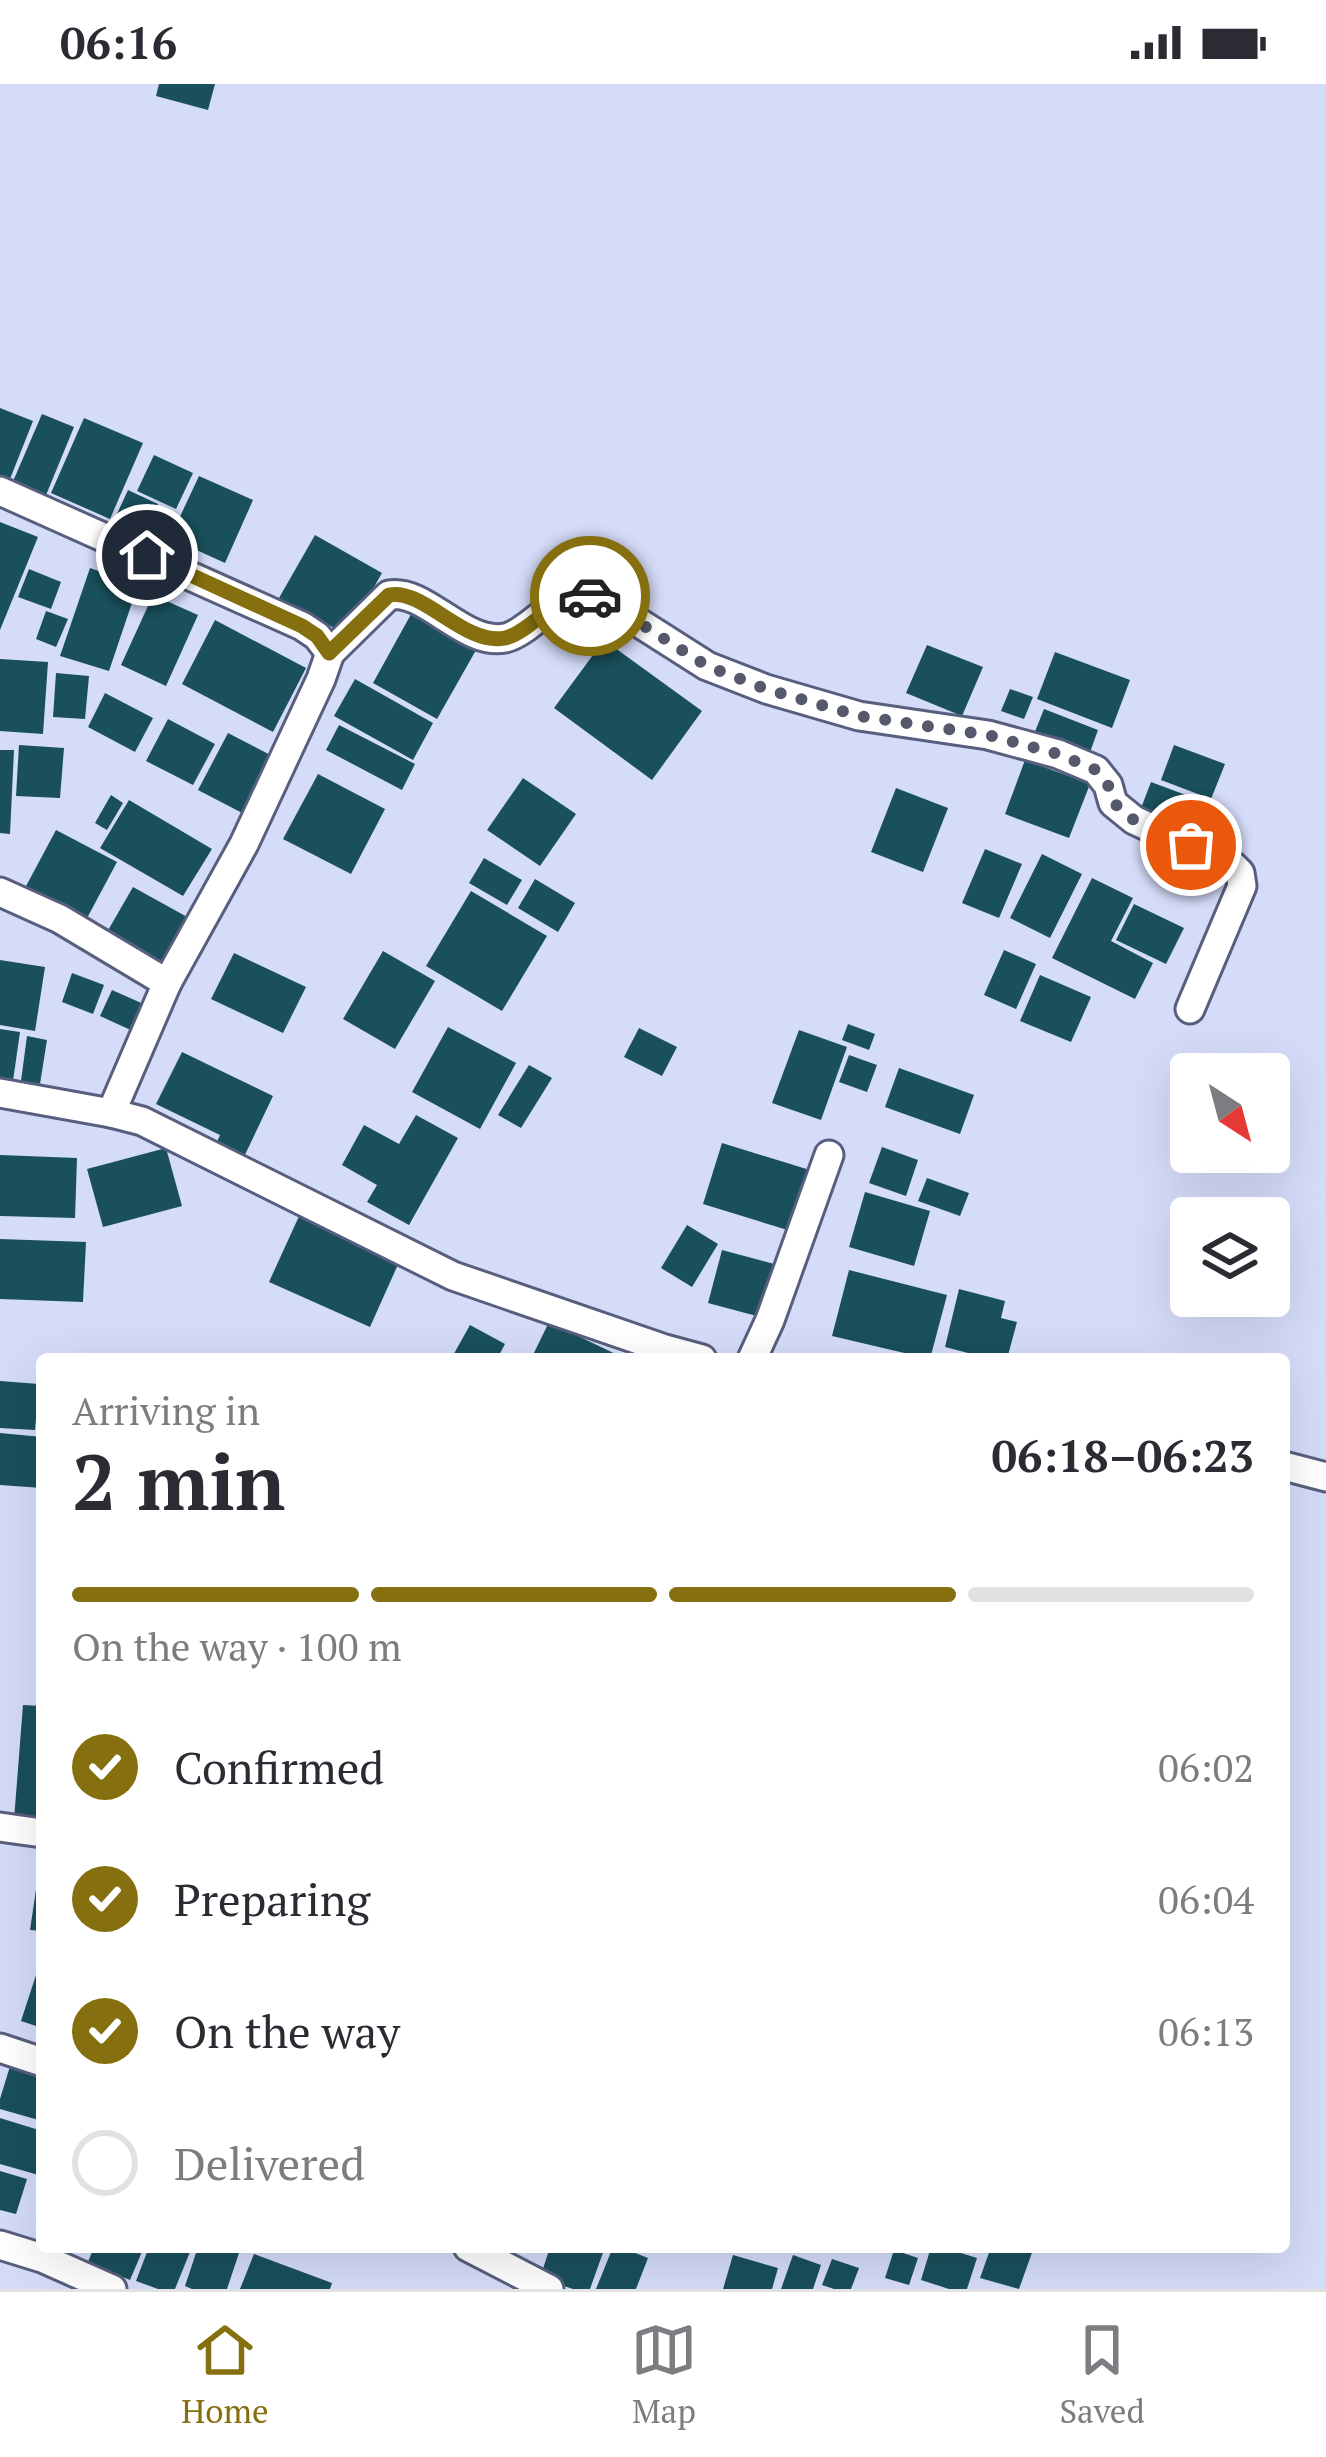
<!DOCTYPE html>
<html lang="en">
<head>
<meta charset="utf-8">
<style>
  :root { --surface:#fff; --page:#f7f7f7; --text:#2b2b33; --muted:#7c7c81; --line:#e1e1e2; --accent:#856f0e }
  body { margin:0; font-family:"PT Serif",serif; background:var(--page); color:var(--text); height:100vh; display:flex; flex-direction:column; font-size:45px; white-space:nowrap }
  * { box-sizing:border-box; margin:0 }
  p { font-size:39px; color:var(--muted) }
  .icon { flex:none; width:66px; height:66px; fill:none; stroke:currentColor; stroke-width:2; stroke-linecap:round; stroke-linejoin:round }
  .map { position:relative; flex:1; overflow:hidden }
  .side { position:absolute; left:36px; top:1269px; width:1254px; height:900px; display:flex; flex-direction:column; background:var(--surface); border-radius:12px; box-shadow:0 12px 48px #0002 }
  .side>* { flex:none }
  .needle { width:78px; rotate:144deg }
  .controls { position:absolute; left:1170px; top:969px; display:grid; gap:24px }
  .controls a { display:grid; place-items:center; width:120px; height:120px; border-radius:12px; background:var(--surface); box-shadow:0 12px 48px #0002; font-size:60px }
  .pin { position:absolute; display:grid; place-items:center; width:102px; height:102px; color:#fff; margin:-51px; border:6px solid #fff; border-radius:50%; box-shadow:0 3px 12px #0007 }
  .courier { position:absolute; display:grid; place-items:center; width:120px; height:120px; margin:-60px; border:9px solid #856f0e; border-radius:50%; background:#fff; color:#222; box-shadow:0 3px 15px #0007 }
  .head em { font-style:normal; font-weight:700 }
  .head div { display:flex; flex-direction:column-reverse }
  .head { display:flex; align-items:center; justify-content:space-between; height:204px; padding:0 36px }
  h1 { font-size:78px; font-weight:700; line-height:90px }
  .bar { display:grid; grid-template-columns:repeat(4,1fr); gap:18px 12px; align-content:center; height:144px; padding:0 36px }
  .bar i { height:15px; border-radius:9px; background:var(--line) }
  .bar .active { background:var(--accent) }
  .bar p { grid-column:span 4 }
  ol { padding:0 36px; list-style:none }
  li { display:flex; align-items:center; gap:36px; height:132px }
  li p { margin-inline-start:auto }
  li .icon { padding:12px; border-radius:50%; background:var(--accent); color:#fff; stroke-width:4 }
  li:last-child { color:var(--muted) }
  li i { width:66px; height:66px; border:6px solid var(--line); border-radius:50% }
  .status { display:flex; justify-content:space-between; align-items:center; height:84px; padding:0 60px; background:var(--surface); direction:ltr }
  .status svg { height:33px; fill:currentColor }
  .dock { display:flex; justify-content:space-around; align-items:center; height:168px; border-top:3px solid var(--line); background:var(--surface); font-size:33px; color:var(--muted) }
  .dock a { display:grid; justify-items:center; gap:6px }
  .dock .active { color:var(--accent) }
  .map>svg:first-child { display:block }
  .building { fill:#19505b }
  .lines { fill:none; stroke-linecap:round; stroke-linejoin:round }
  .minor-casing { stroke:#585f7e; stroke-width:33 }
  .minor { stroke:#fff; stroke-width:27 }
  .done { stroke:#55596b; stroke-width:12; stroke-dasharray:0 21.6 }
  .route { stroke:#856f0e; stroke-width:15 }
</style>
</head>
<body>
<div class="status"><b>06:16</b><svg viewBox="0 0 49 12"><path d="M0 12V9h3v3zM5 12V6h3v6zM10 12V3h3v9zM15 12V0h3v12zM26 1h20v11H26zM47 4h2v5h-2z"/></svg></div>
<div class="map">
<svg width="1326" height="2205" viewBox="0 0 1326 2205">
  <rect width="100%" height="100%" fill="#d5dcf9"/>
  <g class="building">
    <polygon points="159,0 215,0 208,26 156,12"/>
    <polygon points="0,324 33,337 6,405 0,402"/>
    <polygon points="42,330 74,343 44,416 11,402"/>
    <polygon points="84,334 143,359 110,435 51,409"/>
    <polygon points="154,371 193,389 176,425 137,407"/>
    <polygon points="199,392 253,416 225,479 170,454"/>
    <polygon points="128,406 158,420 146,446 116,432"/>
    <polygon points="0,438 38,453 0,546"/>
    <polygon points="315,451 382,489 347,551 279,514"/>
    <polygon points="90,484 138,501 109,587 60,572"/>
    <polygon points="29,485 61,498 51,525 18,513"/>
    <polygon points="153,511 198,531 166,602 121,581"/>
    <polygon points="415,523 480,559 437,635 373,599"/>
    <polygon points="46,527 68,535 56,563 36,555"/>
    <polygon points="215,536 306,584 273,648 182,600"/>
    <polygon points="604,556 702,627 652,696 554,624"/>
    <polygon points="927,561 983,583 962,632 906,609"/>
    <polygon points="1055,568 1130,596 1112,644 1037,615"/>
    <polygon points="0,575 48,578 43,650 0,647"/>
    <polygon points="56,589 89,592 85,635 53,633"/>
    <polygon points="355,595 433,639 413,676 334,632"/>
    <polygon points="1010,605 1033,613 1024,635 1001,627"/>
    <polygon points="105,609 153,634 135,668 88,643"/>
    <polygon points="1044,625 1098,646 1089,671 1034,650"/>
    <polygon points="168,635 215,660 193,701 146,677"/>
    <polygon points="339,641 415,680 402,706 326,666"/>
    <polygon points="228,649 276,674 246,731 198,706"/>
    <polygon points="19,661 64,664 60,714 16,712"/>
    <polygon points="1174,661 1225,680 1211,715 1161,696"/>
    <polygon points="0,666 14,666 10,750 0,749"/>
    <polygon points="1025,676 1090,700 1069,754 1005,730"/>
    <polygon points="318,690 385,725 351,790 283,755"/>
    <polygon points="523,694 576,730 540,782 487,746"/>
    <polygon points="1151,698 1210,720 1197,754 1138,732"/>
    <polygon points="896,704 948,724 923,788 871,768"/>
    <polygon points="111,711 123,719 107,746 95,739"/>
    <polygon points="129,716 212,765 183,812 100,764"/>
    <polygon points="56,746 117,778 86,836 25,804"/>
    <polygon points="985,765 1022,780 999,834 962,819"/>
    <polygon points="1042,770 1082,790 1050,854 1010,834"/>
    <polygon points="484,774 522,796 507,821 469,799"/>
    <polygon points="1092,794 1133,814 1111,857 1153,879 1135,915 1052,874"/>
    <polygon points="535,795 575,819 558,848 518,824"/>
    <polygon points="133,803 189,834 160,887 103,855"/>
    <polygon points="471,807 547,852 502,927 426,882"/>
    <polygon points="1134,820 1184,844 1166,880 1116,856"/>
    <polygon points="1004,866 1036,880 1016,925 984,911"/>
    <polygon points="383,867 435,897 395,965 343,935"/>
    <polygon points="234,869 306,903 283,949 211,915"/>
    <polygon points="0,876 45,883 35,947 0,941"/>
    <polygon points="72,889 104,901 93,930 62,918"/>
    <polygon points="1040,891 1091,913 1071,958 1020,937"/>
    <polygon points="112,906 148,922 135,948 100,932"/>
    <polygon points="848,940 875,950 869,966 842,956"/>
    <polygon points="448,943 516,979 480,1045 412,1008"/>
    <polygon points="639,944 677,963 662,992 624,973"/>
    <polygon points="0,945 20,948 13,997 0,995"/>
    <polygon points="799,946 847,963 821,1036 772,1019"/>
    <polygon points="27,952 47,956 40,1000 21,997"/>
    <polygon points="182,968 273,1012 242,1077 215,1063 220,1051 156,1020"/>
    <polygon points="849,971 877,981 867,1008 839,998"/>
    <polygon points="529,981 552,994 521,1044 498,1031"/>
    <polygon points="899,984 974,1011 960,1050 885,1023"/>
    <polygon points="416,1031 458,1054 409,1141 367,1118 377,1101 342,1081 364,1041 399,1060"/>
    <polygon points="722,1059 813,1087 794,1148 703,1120"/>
    <polygon points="882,1063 918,1076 906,1112 869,1099"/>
    <polygon points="166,1064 182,1122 103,1143 87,1085"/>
    <polygon points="0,1071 77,1074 75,1134 0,1132"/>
    <polygon points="927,1094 969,1109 960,1132 918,1117"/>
    <polygon points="865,1108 930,1127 914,1182 849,1163"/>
    <polygon points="300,1130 400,1176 370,1243 269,1198"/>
    <polygon points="687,1141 718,1160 692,1203 661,1184"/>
    <polygon points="0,1155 86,1158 83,1218 0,1215"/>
    <polygon points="722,1166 782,1182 768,1235 708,1219"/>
    <polygon points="849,1186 947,1211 930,1275 832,1252"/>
    <polygon points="959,1205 1005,1217 1001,1234 1017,1238 1007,1275 991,1275 945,1263"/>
    <polygon points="549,1238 626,1275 531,1275"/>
    <polygon points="470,1241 505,1260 497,1275 451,1275"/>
    <polygon points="0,1297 39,1300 35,1346 0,1344"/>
    <polygon points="0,1349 42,1353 42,1404 0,1401"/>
    <polygon points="23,1621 42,1622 42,1738 14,1736"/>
    <polygon points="37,1799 42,1800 42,1847 30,1846"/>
    <polygon points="37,1888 42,1890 42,1944 21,1937"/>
    <polygon points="11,1979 42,1988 42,2037 0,2025 0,2015"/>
    <polygon points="0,2034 42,2047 42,2092 0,2080"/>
    <polygon points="0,2087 27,2095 16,2130 0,2126"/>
    <polygon points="94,2163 144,2163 130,2196 88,2178"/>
    <polygon points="149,2163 192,2163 175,2205 158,2205 136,2197"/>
    <polygon points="198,2163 241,2163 227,2205 192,2205 185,2202"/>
    <polygon points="550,2163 605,2163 590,2205 573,2205 540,2194"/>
    <polygon points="613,2163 620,2163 648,2174 636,2205 596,2205"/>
    <polygon points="931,2163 942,2163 977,2174 967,2205 949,2205 921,2196"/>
    <polygon points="991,2163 1034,2163 1019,2205 980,2194"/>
    <polygon points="894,2166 918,2174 909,2201 885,2194"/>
    <polygon points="254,2170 332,2199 330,2205 240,2205"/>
    <polygon points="733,2171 778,2184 772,2205 723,2205"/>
    <polygon points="793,2171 821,2181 813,2205 781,2205"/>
    <polygon points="832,2175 859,2184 851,2205 834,2205 822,2201"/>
  </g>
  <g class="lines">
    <g class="minor-casing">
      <g id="minor">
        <polyline points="0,407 302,542 317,552 330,569 321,595 244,760 167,899 111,1029"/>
        <path d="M 330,569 L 389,511 C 425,504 464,562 505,554 C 524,550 551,521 569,509 L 597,512 L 707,582 L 766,605 L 859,632 L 988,651 L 1058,670 L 1096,686 L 1108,701 L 1113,719 L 1134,736 L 1233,782 L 1240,789 L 1242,802 L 1190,925"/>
        <polyline points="0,808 60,835 167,899"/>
        <polyline points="0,1009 111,1029 142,1037 453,1192 665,1265 702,1275"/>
        <polyline points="752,1275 770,1236 829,1071"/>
        <polyline points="1284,1382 1326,1393"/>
        <polyline points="0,1743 42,1749"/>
        <polyline points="0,1964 42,1978"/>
        <polyline points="0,2161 42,2174 112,2205"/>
        <polyline points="468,2163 549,2205"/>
      </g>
    </g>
    <use href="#minor" class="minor"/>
  </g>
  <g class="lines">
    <polyline class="done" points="590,512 597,512 707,582 766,605 859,632 988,651 1058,670 1096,686 1108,701 1114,719 1134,736 1191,761"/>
    <path class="route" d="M 147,471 L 302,542 L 317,552 L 329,569 L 389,511 C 424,504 464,562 505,554 C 524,550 552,521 569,509 L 590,512"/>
  </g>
</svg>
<div class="controls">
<a><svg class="needle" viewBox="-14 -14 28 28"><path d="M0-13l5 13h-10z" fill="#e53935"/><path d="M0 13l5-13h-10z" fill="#7c7c81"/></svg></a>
<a><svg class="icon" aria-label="layers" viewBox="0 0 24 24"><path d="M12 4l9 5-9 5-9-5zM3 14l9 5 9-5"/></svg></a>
</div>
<div class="pin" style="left:1191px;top:761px;background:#ea580c"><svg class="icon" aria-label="bag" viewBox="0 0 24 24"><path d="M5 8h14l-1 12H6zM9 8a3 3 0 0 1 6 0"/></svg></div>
<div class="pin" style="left:147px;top:471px;background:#1f2937"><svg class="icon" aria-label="home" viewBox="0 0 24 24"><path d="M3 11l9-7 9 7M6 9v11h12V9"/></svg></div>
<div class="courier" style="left:590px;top:512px"><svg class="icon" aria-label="car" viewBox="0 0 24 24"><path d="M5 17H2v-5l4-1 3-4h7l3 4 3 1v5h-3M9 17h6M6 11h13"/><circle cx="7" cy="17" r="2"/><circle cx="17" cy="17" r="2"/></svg></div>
<section class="side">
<div class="head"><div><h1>2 min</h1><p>Arriving in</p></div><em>06:18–06:23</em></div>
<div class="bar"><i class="active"></i><i class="active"></i><i class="active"></i><i></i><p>On the way · 100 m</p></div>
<ol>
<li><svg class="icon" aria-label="check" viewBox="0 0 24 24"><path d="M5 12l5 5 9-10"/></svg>Confirmed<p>06:02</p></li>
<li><svg class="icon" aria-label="check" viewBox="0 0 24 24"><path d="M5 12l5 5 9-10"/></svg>Preparing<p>06:04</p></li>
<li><svg class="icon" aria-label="check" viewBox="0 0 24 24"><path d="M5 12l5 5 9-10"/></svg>On the way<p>06:13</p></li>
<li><i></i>Delivered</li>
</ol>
</section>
</div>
<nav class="dock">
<a class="active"><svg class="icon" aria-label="home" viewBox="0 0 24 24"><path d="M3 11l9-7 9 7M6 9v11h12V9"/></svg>Home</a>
<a><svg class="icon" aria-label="map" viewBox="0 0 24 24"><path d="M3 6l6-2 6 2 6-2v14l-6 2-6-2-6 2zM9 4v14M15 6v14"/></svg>Map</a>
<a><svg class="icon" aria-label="saved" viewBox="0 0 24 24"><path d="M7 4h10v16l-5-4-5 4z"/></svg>Saved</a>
</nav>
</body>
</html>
